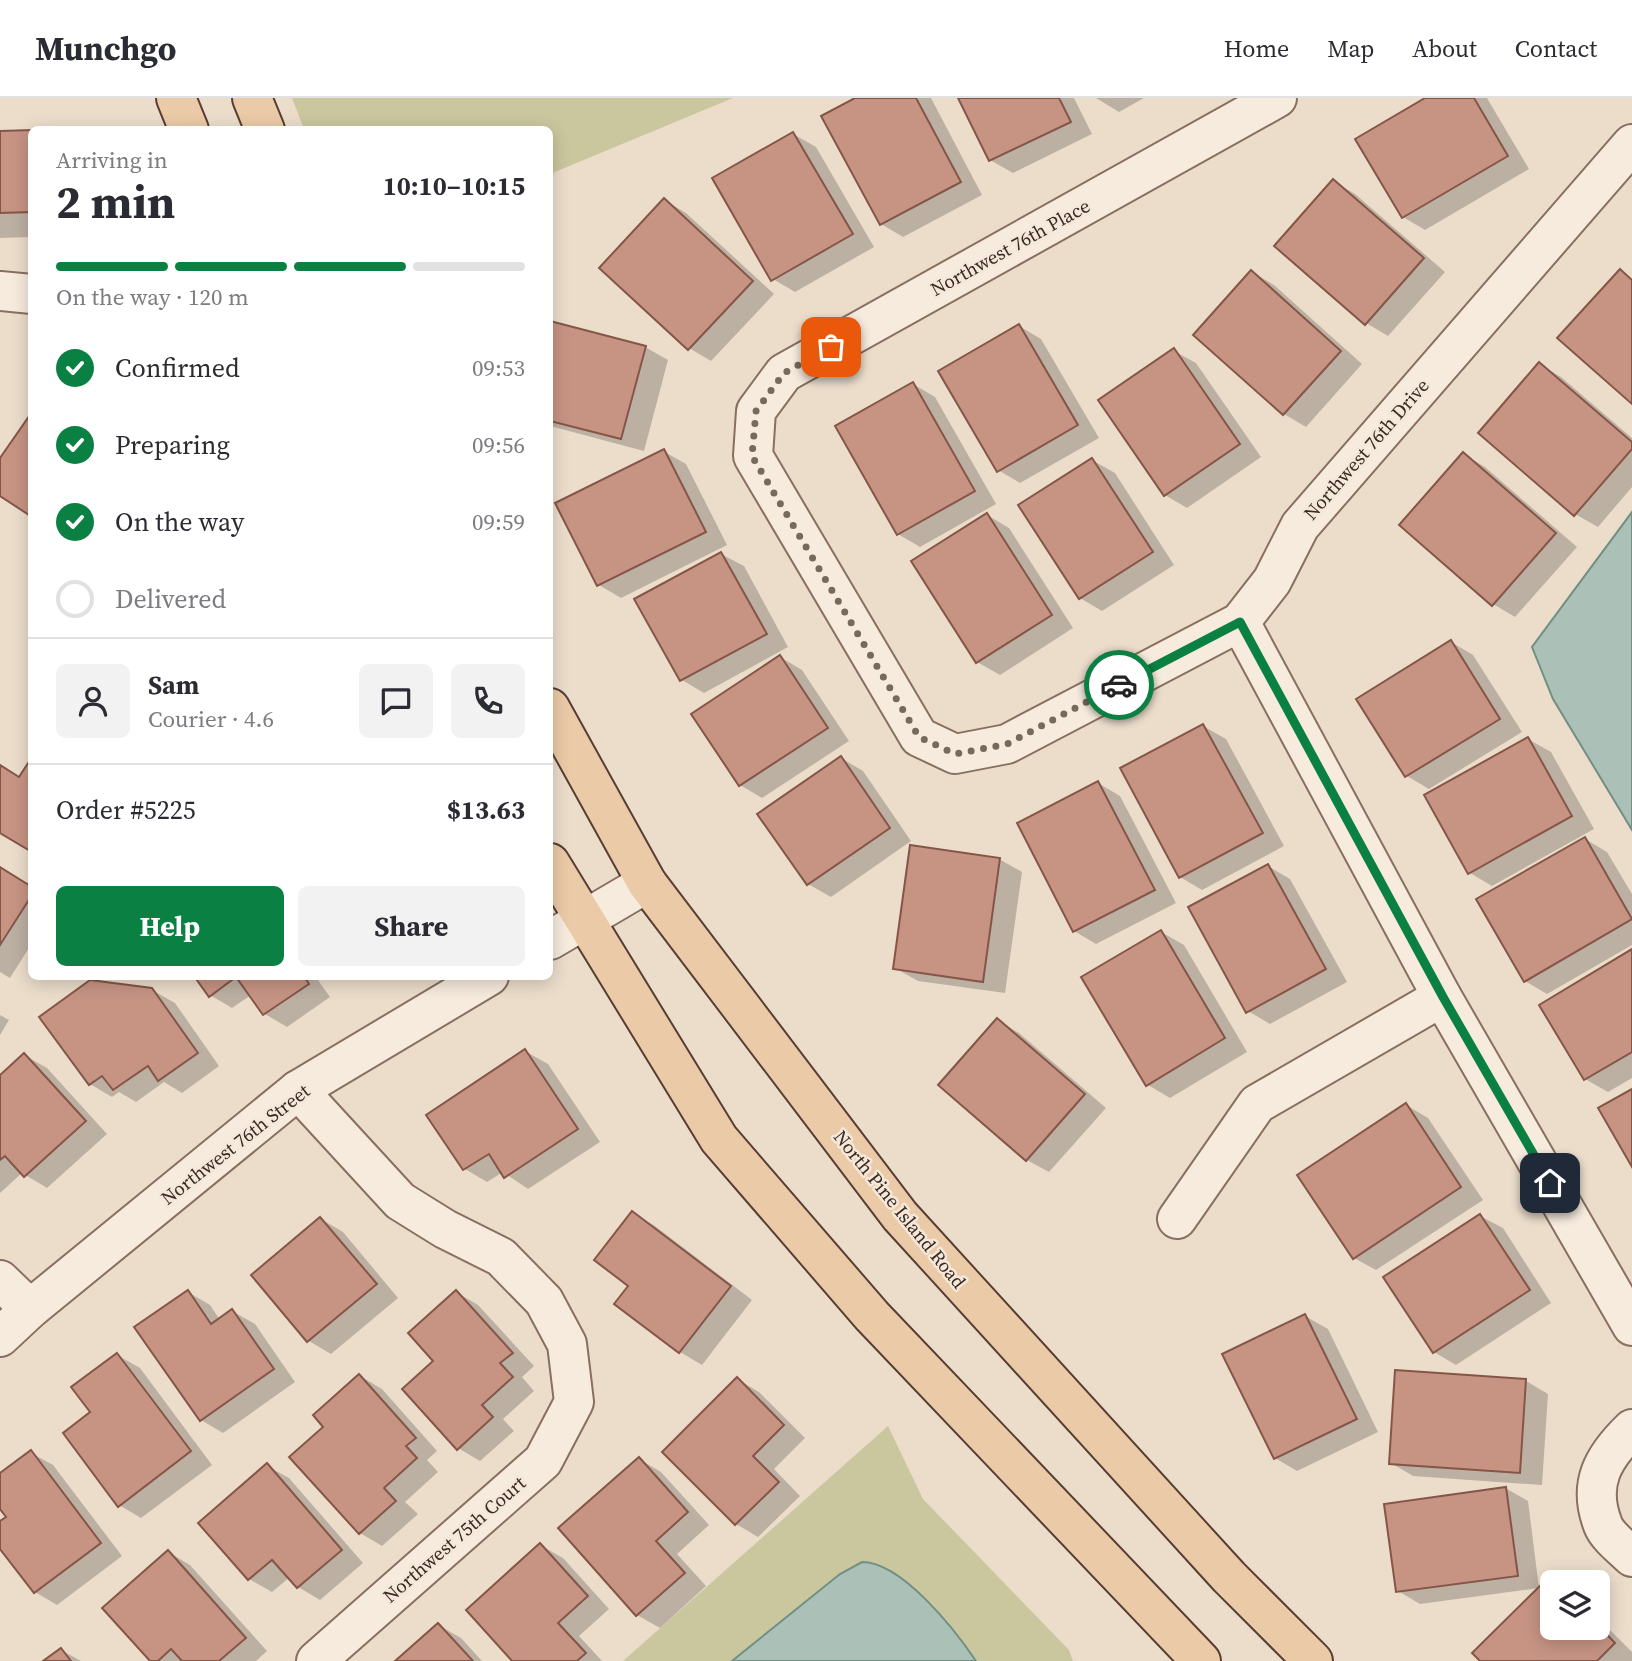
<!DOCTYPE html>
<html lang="en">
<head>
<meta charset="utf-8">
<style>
  :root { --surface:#fff; --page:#f2f2f3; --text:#2b2b33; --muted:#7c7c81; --line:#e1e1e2; --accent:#0b8043 }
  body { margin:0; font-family:"Source Serif 4",serif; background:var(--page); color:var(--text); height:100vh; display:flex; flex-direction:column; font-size:26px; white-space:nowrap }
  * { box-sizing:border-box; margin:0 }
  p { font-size:23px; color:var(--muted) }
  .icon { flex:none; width:38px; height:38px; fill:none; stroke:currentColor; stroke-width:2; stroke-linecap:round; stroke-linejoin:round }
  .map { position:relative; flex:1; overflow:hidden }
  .sheet { position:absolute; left:28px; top:28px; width:525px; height:854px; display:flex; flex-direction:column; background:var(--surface); border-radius:10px; box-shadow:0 4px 18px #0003 }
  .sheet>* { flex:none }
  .fabs { position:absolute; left:1540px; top:1472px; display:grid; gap:14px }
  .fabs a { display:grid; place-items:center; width:70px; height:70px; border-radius:10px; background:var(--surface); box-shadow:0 4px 18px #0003; font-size:35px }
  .pin { position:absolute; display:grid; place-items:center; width:60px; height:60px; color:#fff; margin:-30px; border-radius:14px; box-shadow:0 4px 10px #0006 }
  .courier { position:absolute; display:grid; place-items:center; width:70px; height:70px; margin:-35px; border:5px solid #0b8043; border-radius:50%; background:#fff; color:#222; box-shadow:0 2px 9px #0007 }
  .headline em { font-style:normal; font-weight:700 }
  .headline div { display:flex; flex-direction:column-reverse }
  .headline { display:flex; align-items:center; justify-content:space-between; height:119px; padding:0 28px }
  h1 { font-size:46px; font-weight:700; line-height:52px }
  .bar { display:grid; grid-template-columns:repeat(4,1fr); gap:10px 7px; align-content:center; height:84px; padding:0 28px }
  .bar i { height:9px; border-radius:5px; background:var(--line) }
  .bar .on { background:var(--accent) }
  .bar p { grid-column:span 4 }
  .line { display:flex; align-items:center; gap:18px; padding:0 28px; border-top:2px solid var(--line) }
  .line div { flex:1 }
  .round { display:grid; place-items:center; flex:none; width:74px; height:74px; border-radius:10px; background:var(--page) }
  ol { padding:0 28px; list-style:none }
  li { display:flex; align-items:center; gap:21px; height:77px }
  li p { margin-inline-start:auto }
  li .icon { padding:7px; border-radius:50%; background:var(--accent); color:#fff; stroke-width:4 }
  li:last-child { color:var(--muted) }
  li i { width:38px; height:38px; border:4px solid var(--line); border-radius:50% }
  .primary-button { display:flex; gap:14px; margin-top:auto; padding:14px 28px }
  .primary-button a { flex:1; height:80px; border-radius:10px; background:var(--accent); color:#fff; font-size:28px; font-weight:700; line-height:80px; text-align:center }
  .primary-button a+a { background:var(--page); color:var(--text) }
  header { display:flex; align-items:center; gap:42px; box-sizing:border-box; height:98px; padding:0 35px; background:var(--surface); border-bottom:2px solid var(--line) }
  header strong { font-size:33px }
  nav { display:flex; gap:38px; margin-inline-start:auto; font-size:24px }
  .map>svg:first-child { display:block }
  .green { fill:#cac79f }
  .water { fill:#abc1b7; stroke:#728f83; stroke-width:2 }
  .shadow { fill:#0003 }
  .building { fill:#c79484; stroke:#855648; stroke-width:2 }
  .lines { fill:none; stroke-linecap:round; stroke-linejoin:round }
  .minor-casing { stroke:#886f60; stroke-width:42 }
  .major-casing { stroke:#573e34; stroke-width:42 }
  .minor { stroke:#f7ebde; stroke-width:38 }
  .major { stroke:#ebcaa7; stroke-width:38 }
  .done { stroke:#78695d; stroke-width:7; stroke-dasharray:0 12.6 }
  .route { stroke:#0b8043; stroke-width:9 }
  .labels { text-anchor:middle; stroke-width:5; stroke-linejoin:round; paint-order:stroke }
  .street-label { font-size:19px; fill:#3a2a22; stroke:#f4e8da }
</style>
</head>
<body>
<header>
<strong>Munchgo</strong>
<nav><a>Home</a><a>Map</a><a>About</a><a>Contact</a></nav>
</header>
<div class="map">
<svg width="1632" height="1563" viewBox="0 0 1632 1563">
  <rect width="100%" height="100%" fill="#ecddcb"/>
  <g class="green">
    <polygon points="292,0 733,0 550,76 550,32 304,31"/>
    <polygon points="888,1328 923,1401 1069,1552 1073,1563 623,1563"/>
  </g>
  <g class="water">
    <polygon points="1632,414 1632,732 1553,601 1532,549"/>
    <path d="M 862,1464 C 902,1464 955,1532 976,1563 L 732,1563 L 840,1476 Z"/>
  </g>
  <g class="shadow">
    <polygon points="859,0 931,0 982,97 903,139 881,126"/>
    <polygon points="960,0 1074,0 1092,36 1013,75 990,62"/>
    <polygon points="1096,0 1144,0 1119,14"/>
    <polygon points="1429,0 1487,0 1529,71 1425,132 1403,119"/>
    <polygon points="32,33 32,139 0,140 0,34"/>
    <polygon points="793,36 816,49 874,149 795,194 773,181"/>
    <polygon points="1333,83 1355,96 1445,174 1388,238 1366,225"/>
    <polygon points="664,102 686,115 774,196 711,263 689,250"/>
    <polygon points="1252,174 1274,187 1362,266 1306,329 1284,316"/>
    <polygon points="550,225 645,249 668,262 644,353 550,328"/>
    <polygon points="1019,228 1041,241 1099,340 1020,385 998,372"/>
    <polygon points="1174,253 1196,265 1261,359 1187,410 1165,397"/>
    <polygon points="1539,266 1561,279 1632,340 1632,389 1598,429 1575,416"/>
    <polygon points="913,286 935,299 996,406 920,449 898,436"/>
    <polygon points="663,353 686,366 727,447 621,500 599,487"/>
    <polygon points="1463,356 1485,369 1577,449 1515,519 1493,506"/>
    <polygon points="1092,362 1115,375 1174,467 1102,513 1080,500"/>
    <polygon points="987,417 1009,430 1073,530 1000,577 977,564"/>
    <polygon points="721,456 744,468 788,549 704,595 682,582"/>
    <polygon points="1451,544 1473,557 1522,634 1429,691 1407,678"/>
    <polygon points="780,559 802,572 849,643 762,700 740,687"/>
    <polygon points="1203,628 1226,641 1284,748 1202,792 1180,779"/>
    <polygon points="1528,641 1551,654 1594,731 1492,788 1470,775"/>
    <polygon points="841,660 863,673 911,743 831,799 808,786"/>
    <polygon points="1098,685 1120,698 1176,805 1096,846 1074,833"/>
    <polygon points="1585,741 1607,754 1632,796 1632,847 1547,896 1525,883"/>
    <polygon points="999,761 1022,774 1005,895 918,883 895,870"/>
    <polygon points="1268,768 1290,781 1347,884 1270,926 1248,913"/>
    <polygon points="0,770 32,790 32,845 10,880 0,874"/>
    <polygon points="1161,834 1184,847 1247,954 1170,1000 1148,987"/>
    <polygon points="1632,853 1632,980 1608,994 1585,981"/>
    <polygon points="197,878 315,878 330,899 287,929 265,916 251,897 232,910 210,897"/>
    <polygon points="152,892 175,905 219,968 182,995 164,984 136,1004 119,994 112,999 90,986"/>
    <polygon points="0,917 9,922 0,937"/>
    <polygon points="997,922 1019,935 1106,1010 1049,1074 1027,1062"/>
    <polygon points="525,953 548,966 600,1044 528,1091 503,1074 487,1084 465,1071 429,1017"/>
    <polygon points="24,957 47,970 107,1036 47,1090 22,1075 0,1095 0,979"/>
    <polygon points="1406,1007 1428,1020 1483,1102 1376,1172 1354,1160"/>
    <polygon points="633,1115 655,1128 752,1202 702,1267 680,1254 617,1205 630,1188"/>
    <polygon points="1480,1118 1503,1130 1551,1205 1456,1267 1434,1254"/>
    <polygon points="321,1121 343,1134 398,1200 331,1256 309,1243 253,1178"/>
    <polygon points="188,1194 210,1207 220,1222 232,1213 255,1226 295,1284 223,1335 201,1322"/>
    <polygon points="456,1194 478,1207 534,1268 522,1279 534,1293 503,1321 514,1333 480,1363 458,1350 435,1263"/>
    <polygon points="1305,1218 1328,1231 1378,1334 1297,1373 1275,1360"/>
    <polygon points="117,1257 140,1270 212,1367 141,1420 119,1407"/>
    <polygon points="360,1278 382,1291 437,1353 427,1362 438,1374 405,1404 418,1416 382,1448 360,1435 326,1329"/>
    <polygon points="737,1281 759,1294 805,1340 774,1371 800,1398 758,1439 736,1426 664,1354"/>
    <polygon points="1526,1283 1548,1296 1542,1387 1413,1378 1391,1365"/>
    <polygon points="31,1355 53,1367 122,1458 57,1507 35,1494 0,1448 0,1425 9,1419 0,1408 0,1378"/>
    <polygon points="639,1361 661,1374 709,1427 677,1456 706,1488 660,1530 637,1517"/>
    <polygon points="267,1368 289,1380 363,1465 320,1502 298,1489 290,1479 272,1494 249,1481 201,1425"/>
    <polygon points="1505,1390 1528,1403 1539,1490 1420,1506 1398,1493"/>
    <polygon points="540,1447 563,1460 609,1511 579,1538 602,1563 515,1563"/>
    <polygon points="168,1454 190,1467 267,1553 256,1563 152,1563"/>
    <polygon points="1549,1481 1555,1484 1552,1484 1552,1530 1598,1530 1598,1520 1632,1554 1632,1563 1482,1563"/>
    <polygon points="438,1527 461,1540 482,1563 398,1563"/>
    <polygon points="61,1552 81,1563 46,1563"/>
  </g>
  <g class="building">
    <polygon points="855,0 916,0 961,84 880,127 821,18"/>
    <polygon points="958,0 1059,0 1071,24 989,63"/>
    <polygon points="1425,0 1474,0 1508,58 1402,120 1355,41"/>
    <polygon points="32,32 32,114 0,115 0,33"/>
    <polygon points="793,34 853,136 771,183 712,80"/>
    <polygon points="1333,81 1424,160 1365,227 1274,148"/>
    <polygon points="664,100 753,183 688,252 599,170"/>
    <polygon points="1620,171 1632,182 1632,306 1557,240"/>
    <polygon points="1251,172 1341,253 1283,317 1193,237"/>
    <polygon points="550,223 646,248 621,341 550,323"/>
    <polygon points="1019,226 1078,327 997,374 938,273"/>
    <polygon points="1174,250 1240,346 1164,398 1098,302"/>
    <polygon points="1539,264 1632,344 1632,351 1574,418 1478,335"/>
    <polygon points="913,284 975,393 897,437 835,328"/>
    <polygon points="32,314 32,419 0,398 0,360"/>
    <polygon points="664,351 706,434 597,488 555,405"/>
    <polygon points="1463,354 1556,435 1492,508 1399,427"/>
    <polygon points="1092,360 1153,454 1079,501 1018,407"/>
    <polygon points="987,415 1052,517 976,565 911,463"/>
    <polygon points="721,454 767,536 680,583 634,501"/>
    <polygon points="1451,542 1500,621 1405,679 1356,601"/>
    <polygon points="780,557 828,630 739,688 691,616"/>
    <polygon points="1203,626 1263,735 1179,780 1120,670"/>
    <polygon points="1528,639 1572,718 1468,776 1424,697"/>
    <polygon points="841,658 890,730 807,787 757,716"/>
    <polygon points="32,659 32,754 0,735 0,667 19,679"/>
    <polygon points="1098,683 1155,792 1073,834 1017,725"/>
    <polygon points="1585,739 1632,821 1524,884 1476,801"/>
    <polygon points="910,747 1000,760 983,884 893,871"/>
    <polygon points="1268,766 1326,871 1246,915 1188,809"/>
    <polygon points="0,769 32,789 32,797 0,847"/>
    <polygon points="1161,832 1225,940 1146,988 1081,879"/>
    <polygon points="1632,851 1632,954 1584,982 1539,907"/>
    <polygon points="194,878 304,878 309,886 263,917 236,879 209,899"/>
    <polygon points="90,882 152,890 198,955 158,983 148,968 113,992 102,978 89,987 39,919"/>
    <polygon points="997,920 1085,996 1026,1063 938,987"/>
    <polygon points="525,951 578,1031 504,1080 489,1056 463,1072 426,1017"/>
    <polygon points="24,955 86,1023 24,1079 5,1058 0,1062 0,977"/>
    <polygon points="1632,991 1632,1069 1598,1010"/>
    <polygon points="1406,1005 1461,1089 1353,1161 1297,1077"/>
    <polygon points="632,1113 731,1188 679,1255 614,1206 628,1188 594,1162"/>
    <polygon points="1480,1116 1530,1192 1433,1255 1383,1179"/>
    <polygon points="320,1119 377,1186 307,1244 251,1177"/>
    <polygon points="188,1192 211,1226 232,1211 274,1271 200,1323 134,1229"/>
    <polygon points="456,1192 513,1255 500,1265 513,1279 482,1307 493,1319 457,1352 402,1291 433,1263 408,1235"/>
    <polygon points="1305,1216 1357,1321 1274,1361 1222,1256"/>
    <polygon points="117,1255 191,1353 118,1409 63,1335 90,1314 71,1289"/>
    <polygon points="1395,1272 1526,1281 1520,1375 1389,1366"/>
    <polygon points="359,1276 416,1340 406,1348 417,1360 384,1390 396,1403 359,1436 289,1359 323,1329 313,1317"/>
    <polygon points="737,1279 784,1327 753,1358 779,1384 735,1427 662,1354"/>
    <polygon points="31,1352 101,1445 34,1495 0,1451 0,1423 6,1419 0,1411 0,1375"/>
    <polygon points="639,1359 688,1414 656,1443 685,1475 636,1518 558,1430"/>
    <polygon points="267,1365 342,1452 297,1490 272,1462 248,1482 198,1425"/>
    <polygon points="1506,1389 1518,1478 1396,1494 1384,1406"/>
    <polygon points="540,1445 588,1498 558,1525 586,1555 577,1563 512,1563 466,1512"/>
    <polygon points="168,1452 246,1540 219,1563 182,1563 171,1551 158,1563 150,1563 102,1510"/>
    <polygon points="1549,1479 1554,1484 1552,1530 1598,1527 1615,1545 1597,1563 1480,1563 1472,1555"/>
    <polygon points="438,1525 473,1563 395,1563"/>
    <polygon points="61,1550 71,1563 43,1563"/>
  </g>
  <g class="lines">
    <g class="minor-casing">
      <g id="minor">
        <polyline points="1277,0 784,275 756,313 753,358 919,639 955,656 1007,646 1240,524 1272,483 1300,428 1632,46"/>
        <polyline points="0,193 32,196"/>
        <polyline points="1240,524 1442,899 1632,1228"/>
        <polyline points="550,842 647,785"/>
        <polyline points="298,992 400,1103 445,1131 501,1159 544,1203 567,1246 574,1304 543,1363 316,1563"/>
        <polyline points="1177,1121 1257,1006 1442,899"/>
        <polyline points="0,1182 30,1211"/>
        <polyline points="0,1239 30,1211 298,992 489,878"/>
        <path d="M 1632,1331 C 1603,1359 1587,1386 1603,1427 C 1607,1438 1624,1451 1632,1459"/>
      </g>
    </g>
    <g class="major-casing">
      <g id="major">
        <polyline points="176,0 189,32"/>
        <polyline points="252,0 265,32"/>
        <polyline points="550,610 647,785 900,1118 1229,1479 1313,1563"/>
        <polyline points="550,765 719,1041 872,1218 1201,1563"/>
      </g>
    </g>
    <use href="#minor" class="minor"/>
    <use href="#major" class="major"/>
  </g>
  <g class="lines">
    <polyline class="done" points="831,249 784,275 756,313 752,358 919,639 955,656 1007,646 1119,587"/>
    <polyline class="route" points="1119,587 1240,524 1443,899 1550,1085"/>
  </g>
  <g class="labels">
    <g class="street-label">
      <text transform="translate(1010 149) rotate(-29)" y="7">Northwest 76th Place</text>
      <text transform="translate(1366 351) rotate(-49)" y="7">Northwest 76th Drive</text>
      <text transform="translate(235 1046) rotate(-38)" y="7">Northwest 76th Street</text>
      <text transform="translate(900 1111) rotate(51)" y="7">North Pine Island Road</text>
      <text transform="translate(454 1441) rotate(-41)" y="7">Northwest 75th Court</text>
    </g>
  </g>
</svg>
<div class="fabs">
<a><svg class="icon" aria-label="layers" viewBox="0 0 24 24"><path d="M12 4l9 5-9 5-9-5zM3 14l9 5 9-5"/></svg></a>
</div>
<div class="pin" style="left:831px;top:249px;background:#ea580c"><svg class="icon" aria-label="bag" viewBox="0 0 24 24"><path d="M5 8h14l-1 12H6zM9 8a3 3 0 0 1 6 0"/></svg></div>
<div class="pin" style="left:1550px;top:1085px;background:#1f2937"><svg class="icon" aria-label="home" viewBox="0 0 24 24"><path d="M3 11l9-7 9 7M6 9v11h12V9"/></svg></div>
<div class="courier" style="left:1119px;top:587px"><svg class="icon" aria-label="car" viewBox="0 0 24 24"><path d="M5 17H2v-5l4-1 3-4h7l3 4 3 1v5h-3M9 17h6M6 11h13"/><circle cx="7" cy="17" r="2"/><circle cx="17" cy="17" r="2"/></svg></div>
<section class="sheet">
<div class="headline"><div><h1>2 min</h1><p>Arriving in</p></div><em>10:10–10:15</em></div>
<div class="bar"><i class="on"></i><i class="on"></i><i class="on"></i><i></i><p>On the way · 120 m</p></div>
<ol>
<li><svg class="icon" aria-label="check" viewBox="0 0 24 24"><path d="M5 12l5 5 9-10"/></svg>Confirmed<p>09:53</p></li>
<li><svg class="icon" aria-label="check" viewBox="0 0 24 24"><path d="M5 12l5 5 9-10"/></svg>Preparing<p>09:56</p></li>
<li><svg class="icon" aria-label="check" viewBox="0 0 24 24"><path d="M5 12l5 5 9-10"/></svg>On the way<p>09:59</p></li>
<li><i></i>Delivered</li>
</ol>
<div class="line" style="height:126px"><a class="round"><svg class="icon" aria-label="person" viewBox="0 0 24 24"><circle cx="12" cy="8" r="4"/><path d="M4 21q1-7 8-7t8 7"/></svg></a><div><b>Sam</b><p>Courier · 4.6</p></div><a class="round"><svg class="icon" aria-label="chat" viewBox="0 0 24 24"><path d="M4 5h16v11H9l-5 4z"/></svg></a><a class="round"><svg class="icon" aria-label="phone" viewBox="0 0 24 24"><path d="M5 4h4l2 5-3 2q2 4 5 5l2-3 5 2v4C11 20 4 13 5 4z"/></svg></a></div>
<div class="line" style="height:91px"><div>Order #5225</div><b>$13.63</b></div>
<div class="primary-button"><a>Help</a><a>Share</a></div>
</section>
</div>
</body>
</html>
